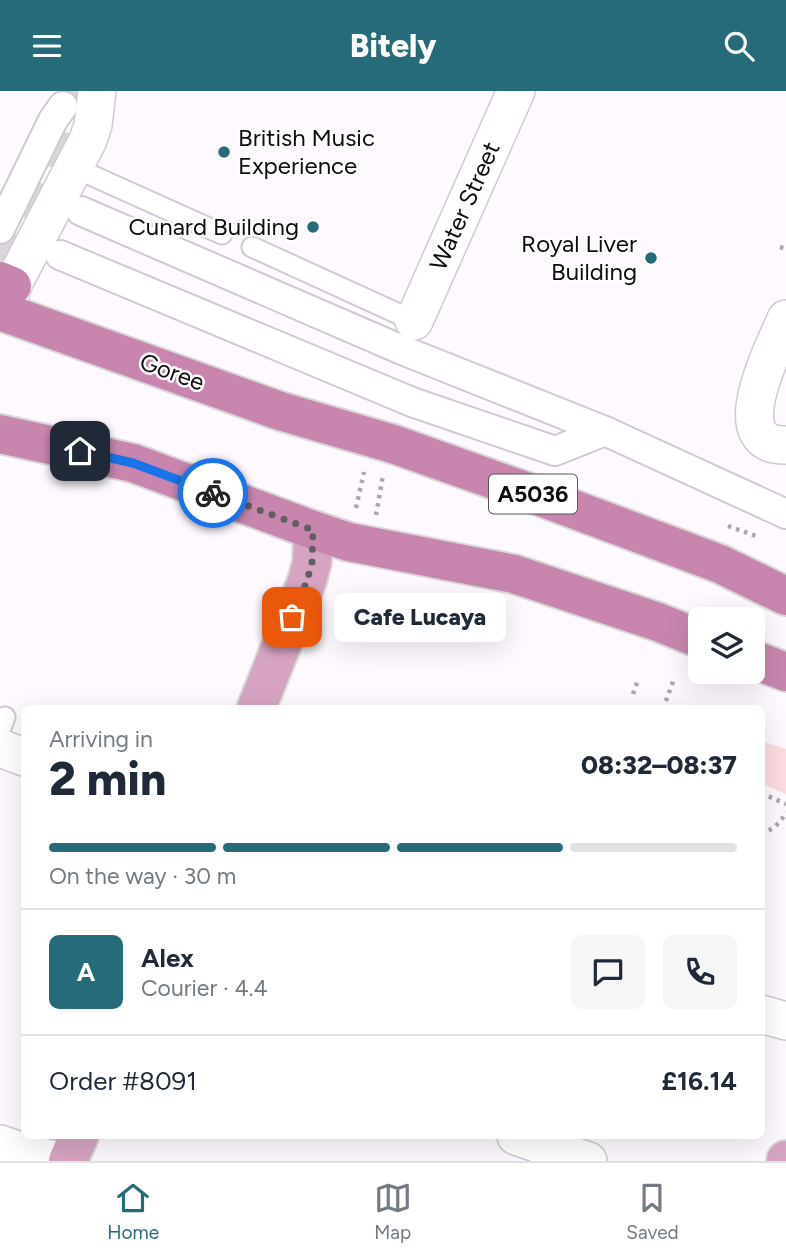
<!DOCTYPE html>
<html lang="en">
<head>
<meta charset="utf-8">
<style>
  :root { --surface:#fff; --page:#f6f6f7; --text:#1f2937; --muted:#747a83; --line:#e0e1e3; --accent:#256b7a }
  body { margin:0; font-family:Figtree,sans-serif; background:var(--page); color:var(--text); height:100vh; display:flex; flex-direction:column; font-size:26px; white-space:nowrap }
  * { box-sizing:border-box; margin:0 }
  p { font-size:23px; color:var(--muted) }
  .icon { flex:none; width:38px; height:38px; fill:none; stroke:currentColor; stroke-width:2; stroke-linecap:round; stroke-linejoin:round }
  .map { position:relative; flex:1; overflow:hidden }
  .drawer { position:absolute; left:21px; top:614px; width:744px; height:434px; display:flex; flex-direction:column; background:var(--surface); border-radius:10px; box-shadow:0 7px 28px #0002 }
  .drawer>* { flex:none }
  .controls { position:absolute; left:688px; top:516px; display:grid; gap:14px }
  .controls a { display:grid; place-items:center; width:77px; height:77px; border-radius:10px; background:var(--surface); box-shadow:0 7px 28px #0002; font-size:35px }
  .pin { position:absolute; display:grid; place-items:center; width:60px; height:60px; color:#fff; margin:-30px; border-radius:14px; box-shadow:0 4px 10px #0006 }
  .courier { position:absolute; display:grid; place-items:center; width:70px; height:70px; margin:-35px; border:5px solid #1a73e8; border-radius:50%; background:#fff; color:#222; box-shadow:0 2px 9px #0007 }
  .bubble { position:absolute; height:49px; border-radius:10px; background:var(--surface); box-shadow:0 7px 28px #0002; font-size:23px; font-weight:800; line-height:49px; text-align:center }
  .overview em { font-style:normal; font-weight:800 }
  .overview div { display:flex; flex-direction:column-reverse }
  .overview { display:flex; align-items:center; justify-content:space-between; height:119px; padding:0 28px }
  h1 { font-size:46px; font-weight:800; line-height:52px }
  .bar { display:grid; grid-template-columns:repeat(4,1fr); gap:10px 7px; align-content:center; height:84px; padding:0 28px }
  .bar i { height:9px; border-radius:5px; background:var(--line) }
  .bar .on { background:var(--accent) }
  .bar p { grid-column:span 4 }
  .line { display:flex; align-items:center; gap:18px; padding:0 28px; border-top:2px solid var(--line) }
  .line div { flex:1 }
  .round { display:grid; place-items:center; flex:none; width:74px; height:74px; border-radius:10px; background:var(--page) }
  header { display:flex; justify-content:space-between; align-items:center; height:91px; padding:0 28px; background:var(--accent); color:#fff; font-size:32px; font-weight:800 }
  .tab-bar { display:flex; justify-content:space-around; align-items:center; height:98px; border-top:2px solid var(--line); background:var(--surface); font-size:19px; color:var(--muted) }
  .tab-bar a { display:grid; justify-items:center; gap:4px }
  .tab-bar .on { color:var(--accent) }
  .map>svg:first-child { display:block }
  .green { fill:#fcdce1 }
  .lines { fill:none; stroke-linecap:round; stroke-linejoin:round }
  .primary-tunnel { stroke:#d9d5da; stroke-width:38; stroke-dasharray:38 19; stroke-linecap:butt }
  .service-casing { stroke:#d0c9d1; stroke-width:23 }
  .pedestrian-casing { stroke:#d0c9d1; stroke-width:32 }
  .minor-casing { stroke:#d0c9d1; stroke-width:40 }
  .primary-casing { stroke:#d8d8d9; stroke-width:42 }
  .trunk-casing { stroke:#d8d8d9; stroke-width:42 }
  .path { stroke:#aaa7ab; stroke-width:4.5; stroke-dasharray:3.5 5; stroke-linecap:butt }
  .service { stroke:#fff; stroke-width:19 }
  .pedestrian { stroke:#fff; stroke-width:28 }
  .minor { stroke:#fff; stroke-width:37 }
  .primary { stroke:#d6a4c2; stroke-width:38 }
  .trunk { stroke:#c886ae; stroke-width:38 }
  .done { stroke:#625f63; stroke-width:7; stroke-dasharray:0 12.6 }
  .route { stroke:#1a73e8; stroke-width:9 }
  .poi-dot { fill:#256b7a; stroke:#fff; stroke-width:2.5 }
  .labels { text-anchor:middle; stroke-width:5; stroke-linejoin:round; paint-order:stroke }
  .shield { fill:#fff; stroke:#565557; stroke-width:2 }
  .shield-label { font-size:23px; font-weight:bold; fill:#0e0c0f }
  .poi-label { font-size:24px; fill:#0e0c0f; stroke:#fff; text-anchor:end }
  .street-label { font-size:24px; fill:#0e0c0f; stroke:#fff }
</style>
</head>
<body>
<header><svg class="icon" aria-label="menu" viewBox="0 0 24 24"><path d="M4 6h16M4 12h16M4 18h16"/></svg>Bitely<svg class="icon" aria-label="search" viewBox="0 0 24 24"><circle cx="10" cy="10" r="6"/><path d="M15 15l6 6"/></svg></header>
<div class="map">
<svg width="786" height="1070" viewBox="0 0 786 1070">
  <rect width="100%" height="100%" fill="#fdf9fe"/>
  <polygon class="green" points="761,650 786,658 786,703 761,692"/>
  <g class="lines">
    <polyline class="primary-tunnel" points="0,178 88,0"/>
    <g class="service-casing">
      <g id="service">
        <polyline points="73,76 222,143"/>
        <polyline points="252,156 414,230"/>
        <polyline points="0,639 5,626"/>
      </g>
    </g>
    <g class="pedestrian-casing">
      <g id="pedestrian">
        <polyline points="81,120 402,259 605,340 786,423"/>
        <polyline points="0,138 53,29 63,15"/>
        <polyline points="60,164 412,311 555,360 605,340"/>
      </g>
    </g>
    <g class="minor-casing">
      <g id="minor">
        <polyline points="6,222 12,195 88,49 93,34 97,0"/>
        <path d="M 786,228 C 775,255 721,356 786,354"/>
        <polyline points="414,230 516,0"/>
        <polyline points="0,657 24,666"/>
        <polyline points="761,923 786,930"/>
        <polyline points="516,1045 588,1070"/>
        <polyline points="0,1053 30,1063 58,1070"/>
      </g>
    </g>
    <g class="primary-casing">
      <g id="primary">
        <polyline points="256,618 307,490 312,471 313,439"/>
        <polyline points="68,1070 79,1045"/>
        <polyline points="786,1070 786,1069"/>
      </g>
    </g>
    <g class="trunk-casing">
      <g id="trunk">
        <polyline points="0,190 12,195"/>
        <polyline points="0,220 280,320 393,353 525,400 720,473 786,505"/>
        <polyline points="0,343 133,372 313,439 349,451 514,483 658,531 700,548"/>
        <polyline points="752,568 786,581"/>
      </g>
    </g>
    <g class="path">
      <polyline points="780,156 786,158"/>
      <polyline points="356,417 364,381"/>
      <polyline points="376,424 383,384"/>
      <polyline points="728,435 756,445"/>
      <polyline points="633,603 638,589"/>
      <polyline points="663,618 674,588"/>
      <polyline points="761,702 786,713"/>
      <path d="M 761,743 C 772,739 781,732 786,721"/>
    </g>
    <use href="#service" class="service"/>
    <use href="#pedestrian" class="pedestrian"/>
    <use href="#minor" class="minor"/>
    <use href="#primary" class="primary"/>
    <use href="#trunk" class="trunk"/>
  </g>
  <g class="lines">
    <polyline class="done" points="213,402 313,439 312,471 307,490 292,526"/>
    <polyline class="route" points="80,360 133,372 213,402"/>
  </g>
  <g class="poi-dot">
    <circle cx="224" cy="61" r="7"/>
    <circle cx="313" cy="136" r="7"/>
    <circle cx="651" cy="167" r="7"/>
  </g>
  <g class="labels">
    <rect class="shield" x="489" y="383.5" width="88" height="39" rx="5"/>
    <g class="shield-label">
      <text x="533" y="411">A5036</text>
    </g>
    <g class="poi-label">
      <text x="238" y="55" text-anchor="start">British Music<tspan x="238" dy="28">Experience</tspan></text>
      <text x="299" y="144">Cunard Building</text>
      <text x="637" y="161">Royal Liver<tspan x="637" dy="28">Building</tspan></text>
    </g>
    <g class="street-label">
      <text transform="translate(465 115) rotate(-66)" y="8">Water Street</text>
      <text transform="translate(172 281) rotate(20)" y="8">Goree</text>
    </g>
  </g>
</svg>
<div class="controls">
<a><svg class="icon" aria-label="layers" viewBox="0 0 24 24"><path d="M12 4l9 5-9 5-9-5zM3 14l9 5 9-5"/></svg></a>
</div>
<div class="pin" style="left:292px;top:526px;background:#ea580c"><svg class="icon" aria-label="bag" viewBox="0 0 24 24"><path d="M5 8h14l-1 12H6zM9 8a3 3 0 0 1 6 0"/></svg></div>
<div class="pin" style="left:80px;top:360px;background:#1f2937"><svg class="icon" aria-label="home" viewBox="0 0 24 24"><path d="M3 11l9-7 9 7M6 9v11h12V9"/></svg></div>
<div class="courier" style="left:213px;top:402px"><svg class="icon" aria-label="bike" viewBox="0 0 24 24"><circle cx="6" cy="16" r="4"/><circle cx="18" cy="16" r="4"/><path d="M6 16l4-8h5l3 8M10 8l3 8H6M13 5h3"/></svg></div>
<div class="bubble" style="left:334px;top:502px;width:172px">Cafe Lucaya</div>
<section class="drawer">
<div class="overview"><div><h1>2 min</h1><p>Arriving in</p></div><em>08:32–08:37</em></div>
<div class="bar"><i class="on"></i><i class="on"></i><i class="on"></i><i></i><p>On the way · 30 m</p></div>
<div class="line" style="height:126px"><b class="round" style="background:var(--accent);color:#fff">A</b><div><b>Alex</b><p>Courier · 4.4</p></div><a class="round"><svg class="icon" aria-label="chat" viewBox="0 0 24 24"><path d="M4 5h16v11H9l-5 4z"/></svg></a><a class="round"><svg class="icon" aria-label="phone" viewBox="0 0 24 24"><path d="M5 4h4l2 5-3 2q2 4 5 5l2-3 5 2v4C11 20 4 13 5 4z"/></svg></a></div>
<div class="line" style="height:91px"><div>Order #8091</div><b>£16.14</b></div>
</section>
</div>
<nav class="tab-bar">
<a class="on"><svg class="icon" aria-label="home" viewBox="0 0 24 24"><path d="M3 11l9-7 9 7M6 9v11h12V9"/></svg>Home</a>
<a><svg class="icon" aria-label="map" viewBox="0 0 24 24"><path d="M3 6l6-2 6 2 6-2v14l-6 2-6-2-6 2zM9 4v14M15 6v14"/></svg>Map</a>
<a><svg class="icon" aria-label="saved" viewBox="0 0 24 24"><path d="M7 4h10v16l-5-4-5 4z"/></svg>Saved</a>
</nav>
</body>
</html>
